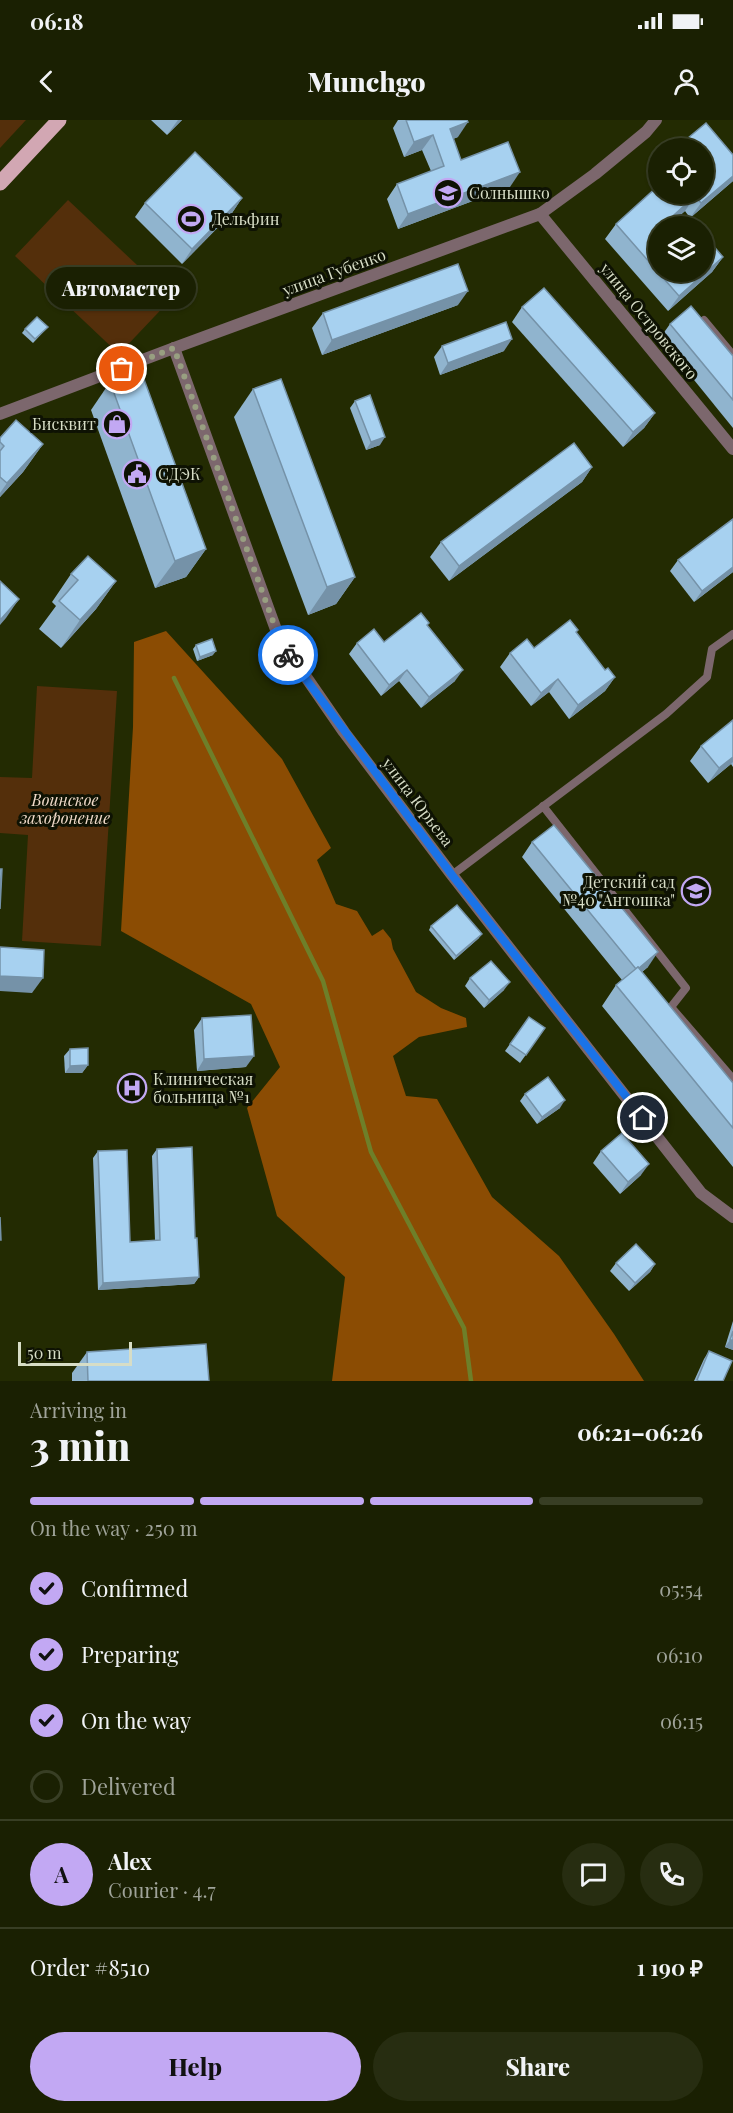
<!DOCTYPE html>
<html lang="en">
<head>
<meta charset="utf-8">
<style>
  :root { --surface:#1a2002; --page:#272d11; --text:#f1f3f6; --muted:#9fa399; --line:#383e24; --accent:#c2a8f3 }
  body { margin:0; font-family:"Playfair Display",serif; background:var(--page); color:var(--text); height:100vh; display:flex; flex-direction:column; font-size:22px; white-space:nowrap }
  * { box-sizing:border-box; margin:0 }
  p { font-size:20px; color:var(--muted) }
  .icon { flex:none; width:33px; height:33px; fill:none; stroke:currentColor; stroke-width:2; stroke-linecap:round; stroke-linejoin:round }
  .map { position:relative; height:1261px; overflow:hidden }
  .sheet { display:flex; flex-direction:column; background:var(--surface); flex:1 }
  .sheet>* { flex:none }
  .controls { position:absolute; left:648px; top:18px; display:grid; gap:12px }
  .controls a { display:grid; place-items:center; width:66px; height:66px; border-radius:50%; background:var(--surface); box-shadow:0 2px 4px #0004,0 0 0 2px var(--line); font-size:30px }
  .scale { position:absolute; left:18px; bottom:15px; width:114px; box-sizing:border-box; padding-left:6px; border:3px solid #d7ddc6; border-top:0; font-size:16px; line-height:21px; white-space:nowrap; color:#d7ddc6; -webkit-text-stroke:4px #0e1203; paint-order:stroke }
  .pin { position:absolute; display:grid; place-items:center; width:51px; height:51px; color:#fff; margin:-26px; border:3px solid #fff; border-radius:50%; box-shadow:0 2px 6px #0007 }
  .courier { position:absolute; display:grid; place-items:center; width:60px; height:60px; margin:-30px; border:4px solid #1a73e8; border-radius:50%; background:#fff; color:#222; box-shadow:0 2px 8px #0007 }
  .bubble { position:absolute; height:42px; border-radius:21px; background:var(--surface); box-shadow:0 2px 4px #0004,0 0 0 2px var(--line); font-size:20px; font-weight:800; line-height:42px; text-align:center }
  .summary em { font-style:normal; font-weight:800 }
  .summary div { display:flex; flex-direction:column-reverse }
  .summary { display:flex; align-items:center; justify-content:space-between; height:102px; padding:0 30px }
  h1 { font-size:39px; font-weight:800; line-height:45px }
  .bar { display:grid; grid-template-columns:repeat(4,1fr); gap:9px 6px; align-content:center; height:72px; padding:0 30px }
  .bar i { height:8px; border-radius:4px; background:var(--line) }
  .bar .selected { background:var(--accent) }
  .bar p { grid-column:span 4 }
  .line { display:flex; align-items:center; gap:15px; padding:0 30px; border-top:2px solid var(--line) }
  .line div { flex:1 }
  .round { display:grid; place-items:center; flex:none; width:63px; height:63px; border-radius:32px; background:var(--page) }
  ol { padding:0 30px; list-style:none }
  li { display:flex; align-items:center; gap:18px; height:66px }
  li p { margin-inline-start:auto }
  li .icon { padding:6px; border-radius:50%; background:var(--accent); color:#111; stroke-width:4 }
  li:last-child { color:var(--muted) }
  li i { width:33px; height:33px; border:3px solid var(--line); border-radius:50% }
  .cta { display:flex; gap:12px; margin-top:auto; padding:12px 30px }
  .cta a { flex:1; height:69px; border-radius:36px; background:var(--accent); color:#111; font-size:24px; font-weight:800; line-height:69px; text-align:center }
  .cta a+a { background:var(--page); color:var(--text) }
  .status { display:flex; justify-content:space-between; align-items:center; height:42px; padding:0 30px; background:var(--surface); direction:ltr }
  .status svg { height:16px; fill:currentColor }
  header { display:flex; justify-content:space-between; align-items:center; height:78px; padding:0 30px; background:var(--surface); font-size:27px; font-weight:800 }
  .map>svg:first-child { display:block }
  .green { fill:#542f0b }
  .forest { fill:#8b4c03 }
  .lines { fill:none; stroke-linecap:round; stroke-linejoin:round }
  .stream { stroke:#6e7f29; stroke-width:4.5 }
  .lane { stroke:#7c676d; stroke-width:8 }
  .street { stroke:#7c676d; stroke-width:12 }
  .primary { stroke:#d2a7b3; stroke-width:15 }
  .wall { fill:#90b4ce }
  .shaded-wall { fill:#7592a8 }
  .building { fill:#a7d1f0; stroke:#7592a8; stroke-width:1.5 }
  .done { stroke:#989f81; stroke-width:6; stroke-dasharray:0 10.8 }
  .route { stroke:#1a73e8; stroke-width:8 }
  .labels { text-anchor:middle; stroke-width:6; stroke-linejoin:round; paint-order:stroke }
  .poi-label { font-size:16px; fill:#d7ddc6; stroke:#0e1203; text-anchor:start }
  .street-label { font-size:16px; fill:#d7ddc6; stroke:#0e1203 }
  .park-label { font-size:16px; font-style:italic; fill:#f1dbca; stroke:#0e1203 }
</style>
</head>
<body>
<div class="status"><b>06:18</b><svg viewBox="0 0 49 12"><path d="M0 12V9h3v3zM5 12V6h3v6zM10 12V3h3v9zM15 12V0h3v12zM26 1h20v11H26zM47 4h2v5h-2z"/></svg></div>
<header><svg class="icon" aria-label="back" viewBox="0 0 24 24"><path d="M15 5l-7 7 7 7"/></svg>Munchgo<svg class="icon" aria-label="person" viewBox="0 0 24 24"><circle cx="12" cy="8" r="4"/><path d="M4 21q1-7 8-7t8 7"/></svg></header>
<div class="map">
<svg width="733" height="1261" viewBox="0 0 733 1261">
  <rect width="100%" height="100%" fill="#232b02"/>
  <g class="green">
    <polygon points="0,0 26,0 0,28"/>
    <polygon points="68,80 172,178 119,234 15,136"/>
    <polygon points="37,566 117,571 101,826 22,821 28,715 0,713 0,657 32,658"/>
  </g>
  <polygon class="forest" points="166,511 282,639 331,728 317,740 336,784 357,791 372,816 383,809 391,819 393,829 416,872 441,888 466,898 467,907 419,917 393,936 406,976 437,979 492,1077 559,1136 614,1214 644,1261 332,1261 345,1157 277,1096 247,988 280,947 251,884 121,811 133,607 134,522"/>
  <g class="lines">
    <polyline class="stream" points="174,558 323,861 371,1032 464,1208 471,1261"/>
    <g class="lane">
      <polyline points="704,200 733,235"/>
      <polyline points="543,686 686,868 671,887 733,959"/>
      <polyline points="452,755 666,594 707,557 712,529 733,514"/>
    </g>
    <g class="street">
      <polyline points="540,94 733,329"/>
      <polyline points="174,228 283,529 306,557 344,612 452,755 701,1073 733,1097"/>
      <polyline points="0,294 174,228 540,94 595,54 646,12 656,0"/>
    </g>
    <polyline class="primary" points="0,63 59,0"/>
  </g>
  <g class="wall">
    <polygon points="151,0 182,0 167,15"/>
    <polygon points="398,0 406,0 458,17 453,19 461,40 510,67 398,109 387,79 397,64 431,51 422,30 404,37 393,8"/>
    <polygon points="733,35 733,61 690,98 685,91 668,106 658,152 723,137 712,152 668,191 605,119 616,104"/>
    <polygon points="658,46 658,62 653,55"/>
    <polygon points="242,78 232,93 182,144 135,97 145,83"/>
    <polygon points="458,185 322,235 312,208 323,193"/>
    <polygon points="522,187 655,293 644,308 623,327 512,202"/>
    <polygon points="670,204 733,236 733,308 660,218"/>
    <polygon points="48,207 33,223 22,213 25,209"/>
    <polygon points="442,226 504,231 440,255 434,237"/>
    <polygon points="110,262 206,429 186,457 155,468 91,290"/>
    <polygon points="253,269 355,457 336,484 308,495 234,297"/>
    <polygon points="355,281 380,325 366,330 350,288"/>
    <polygon points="0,318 43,324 23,352 0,377"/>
    <polygon points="592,347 582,362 449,461 430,437 441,422"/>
    <polygon points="733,399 733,452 694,482 670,451 678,440"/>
    <polygon points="71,454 116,461 96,489 61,528 39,509 56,486 52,482"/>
    <polygon points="427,505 455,561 421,588 399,561 381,576 349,534 357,523 384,522"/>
    <polygon points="576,513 605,550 615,557 605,571 569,599 549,572 531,586 500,547 510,533 534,528"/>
    <polygon points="196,525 213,535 197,541 193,529"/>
    <polygon points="733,600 733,647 731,644 708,663 690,641 701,626"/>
    <polygon points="532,722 648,847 642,852 733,963 733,1047 602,886 616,865 622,860 522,737"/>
    <polygon points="431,806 479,818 454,840 429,810"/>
    <polygon points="470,858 504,870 484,888 465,866"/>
    <polygon points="529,897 545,908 520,943 505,931"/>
    <polygon points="202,898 246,947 197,951 194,910"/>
    <polygon points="70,929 88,945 82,953 65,953 64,936"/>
    <polygon points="525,974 560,988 537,1004 520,981"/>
    <polygon points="157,1029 195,1118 199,1157 194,1164 98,1170 93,1038 98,1031 130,1122 155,1120 152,1036"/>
    <polygon points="601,1031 641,1055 620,1074 593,1043"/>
    <polygon points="616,1143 655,1144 650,1152 629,1171 610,1151"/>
    <polygon points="733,1201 733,1230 725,1227"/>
    <polygon points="709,1231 723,1261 694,1261 704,1239"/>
    <polygon points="87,1232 209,1261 72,1261 72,1253"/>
  </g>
  <g class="shaded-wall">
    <polygon points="178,0 182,0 167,15"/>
    <polygon points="468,2 458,17 439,24 450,9"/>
    <polygon points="433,15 422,30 404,37 414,22"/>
    <polygon points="520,52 510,67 398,109 408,94"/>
    <polygon points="733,56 733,61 690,98 701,83"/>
    <polygon points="695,76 685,91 667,106 665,103"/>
    <polygon points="242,78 232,93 182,144 192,129"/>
    <polygon points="723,137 712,152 668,191 679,176"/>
    <polygon points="468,171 458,185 322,235 332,220"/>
    <polygon points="512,219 504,231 440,255 448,243"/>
    <polygon points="655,293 644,308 623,327 633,312"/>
    <polygon points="385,317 380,325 366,330 371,322"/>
    <polygon points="43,324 23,352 0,377 0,373 7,363"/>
    <polygon points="592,347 582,362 449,461 459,446"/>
    <polygon points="206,429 186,457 155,468 175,441"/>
    <polygon points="733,447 733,452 694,482 702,471"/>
    <polygon points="355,457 336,484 308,495 327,467"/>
    <polygon points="116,461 96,489 61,528 80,500"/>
    <polygon points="19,479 6,498 0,505 0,500"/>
    <polygon points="216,531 213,535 197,541 200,537"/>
    <polygon points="407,550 399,561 381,576 389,565"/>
    <polygon points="463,550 455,561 421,588 429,577"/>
    <polygon points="615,557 605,571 569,599 578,585"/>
    <polygon points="558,559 549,572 531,586 541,573"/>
    <polygon points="733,637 733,642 731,644 708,663 719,648"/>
    <polygon points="482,814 479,818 454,840 456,836"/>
    <polygon points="658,832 648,847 626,865 636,850"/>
    <polygon points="0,856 43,858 32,873 0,871"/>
    <polygon points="510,862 504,870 484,888 489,880"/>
    <polygon points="254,936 246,947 197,951 204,939"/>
    <polygon points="88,945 82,953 65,953 70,946"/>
    <polygon points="565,980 560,988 537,1004 542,997"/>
    <polygon points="649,1044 641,1055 620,1074 628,1062"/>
    <polygon points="655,1144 650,1152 629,1171 635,1163"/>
    <polygon points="199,1157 194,1164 98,1170 103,1163"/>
    <polygon points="730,1220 733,1220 733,1230 725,1227"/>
  </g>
  <g class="building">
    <polygon points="406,0 467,0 468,2 450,9 461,40 508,22 520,52 408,94 397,64 444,46 433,15 414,22"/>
    <polygon points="706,3 733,35 733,56 701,83 695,76 665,103 668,106 658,106 658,152 704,152 704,115 723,137 679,176 616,104 658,66 658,74 704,74 704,28 676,28"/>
    <polygon points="195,32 242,78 192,129 145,83"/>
    <polygon points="458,144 468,171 332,220 323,193"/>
    <polygon points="544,168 655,293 633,312 522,187"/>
    <polygon points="691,186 733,236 733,280 670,204"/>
    <polygon points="37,197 48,207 35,219 25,209"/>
    <polygon points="506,202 512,219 448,243 442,226"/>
    <polygon points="141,251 206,429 175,441 110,262"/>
    <polygon points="281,259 355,457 327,467 253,269"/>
    <polygon points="370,275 385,317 371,322 355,281"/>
    <polygon points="16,300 43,324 7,363 0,357 0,331 4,326 0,322 0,318"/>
    <polygon points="574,323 592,347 459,446 441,422"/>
    <polygon points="733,399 733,447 702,471 678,440"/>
    <polygon points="88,436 116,461 80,500 59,481 78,460 71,454"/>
    <polygon points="0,461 19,479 0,500"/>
    <polygon points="421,493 429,503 427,505 463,550 429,577 407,550 389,565 357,523 374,509 384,522"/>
    <polygon points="570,500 578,510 576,512 605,550 608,548 615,557 578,585 558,559 541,573 510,533 527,519 534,528"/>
    <polygon points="212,519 216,531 200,537 196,525"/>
    <polygon points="733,600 733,637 719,648 701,626"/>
    <polygon points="554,705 658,832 639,848 638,847 636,849 532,722"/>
    <polygon points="0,749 2,749 0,789"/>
    <polygon points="457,785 482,814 456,836 431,806"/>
    <polygon points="0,827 44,830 43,858 0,856"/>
    <polygon points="491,841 510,862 489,880 470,858"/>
    <polygon points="638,847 733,963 733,1008 616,865"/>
    <polygon points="251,895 254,936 204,939 202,898"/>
    <polygon points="529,897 545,908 526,935 510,924"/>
    <polygon points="88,928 88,945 70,946 70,929"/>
    <polygon points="548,957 565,980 542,997 525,974"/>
    <polygon points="622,1013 649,1044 628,1062 601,1031"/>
    <polygon points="192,1027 195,1118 197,1118 199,1157 103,1163 98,1031 127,1030 130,1122 160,1120 157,1029"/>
    <polygon points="0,1097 1,1120 0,1120"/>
    <polygon points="636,1124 655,1144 635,1163 616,1143"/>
    <polygon points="733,1211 733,1220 730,1220"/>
    <polygon points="206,1224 209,1261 88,1261 87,1232"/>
    <polygon points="709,1231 732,1241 723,1261 699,1261 697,1260"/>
  </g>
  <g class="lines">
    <polyline class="done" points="122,249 174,228 283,529 288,535"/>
    <polyline class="route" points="288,535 452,755 643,998"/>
  </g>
  <defs>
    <g id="school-ring" transform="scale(1.5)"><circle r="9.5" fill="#0e1203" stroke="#c2a8f3" stroke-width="1.5"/><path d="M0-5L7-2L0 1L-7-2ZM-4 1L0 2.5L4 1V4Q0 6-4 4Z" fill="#c2a8f3"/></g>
    <g id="stadium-ring" transform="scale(1.5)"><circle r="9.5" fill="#0e1203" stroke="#c2a8f3" stroke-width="1.5"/><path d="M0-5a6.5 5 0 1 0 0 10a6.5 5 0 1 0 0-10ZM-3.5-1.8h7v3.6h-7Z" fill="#c2a8f3"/></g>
    <g id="shop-ring" transform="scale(1.5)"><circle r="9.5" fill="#0e1203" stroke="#c2a8f3" stroke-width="1.5"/><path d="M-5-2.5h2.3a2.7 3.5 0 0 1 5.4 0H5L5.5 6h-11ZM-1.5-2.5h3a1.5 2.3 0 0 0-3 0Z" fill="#c2a8f3"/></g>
    <g id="civic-ring" transform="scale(1.5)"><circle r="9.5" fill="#0e1203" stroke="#c2a8f3" stroke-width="1.5"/><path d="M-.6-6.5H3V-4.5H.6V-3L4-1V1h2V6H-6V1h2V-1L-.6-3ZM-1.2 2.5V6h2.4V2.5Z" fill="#c2a8f3"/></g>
    <g id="hospital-ring" transform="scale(1.5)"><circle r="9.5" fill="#0e1203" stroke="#c2a8f3" stroke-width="1.5"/><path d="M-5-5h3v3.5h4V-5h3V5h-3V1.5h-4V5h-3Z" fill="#c2a8f3"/></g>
  </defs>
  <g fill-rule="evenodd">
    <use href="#school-ring" x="448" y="73"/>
    <use href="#stadium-ring" x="191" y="99"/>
    <use href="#shop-ring" x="117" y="304"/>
    <use href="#civic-ring" x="137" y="354"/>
    <use href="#school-ring" x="696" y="771"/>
    <use href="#hospital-ring" x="132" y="968"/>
  </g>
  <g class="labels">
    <g class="poi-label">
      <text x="469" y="79">Солнышко</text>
      <text x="212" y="105">Дельфин</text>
      <text x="96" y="310" text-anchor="end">Бисквит</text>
      <text x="158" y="360">СДЭК</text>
      <text x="675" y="768" text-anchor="end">Детский сад<tspan x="675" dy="18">№40 "Антошка"</tspan></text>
      <text x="153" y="965">Клиническая<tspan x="153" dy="18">больница №1</tspan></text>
    </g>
    <g class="street-label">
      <text transform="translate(334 152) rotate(-20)" y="6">улица Губенко</text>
      <text transform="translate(649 201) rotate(51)" y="6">улица Островского</text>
      <text transform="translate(418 682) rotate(53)" y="6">улица Юрьева</text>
    </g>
    <g class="park-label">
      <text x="65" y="686">Воинское<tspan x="65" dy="18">захоронение</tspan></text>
    </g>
  </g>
</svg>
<div class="controls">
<a><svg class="icon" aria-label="locate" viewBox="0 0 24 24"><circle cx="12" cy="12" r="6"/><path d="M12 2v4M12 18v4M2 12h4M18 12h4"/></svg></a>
<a><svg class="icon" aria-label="layers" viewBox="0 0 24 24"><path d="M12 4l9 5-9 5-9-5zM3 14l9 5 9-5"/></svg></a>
</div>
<div class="scale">50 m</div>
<div class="pin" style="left:122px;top:249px;background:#ea580c"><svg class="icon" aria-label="bag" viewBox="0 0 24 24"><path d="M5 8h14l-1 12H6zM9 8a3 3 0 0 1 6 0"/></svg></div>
<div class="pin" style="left:643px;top:998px;background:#1f2937"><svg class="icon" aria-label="home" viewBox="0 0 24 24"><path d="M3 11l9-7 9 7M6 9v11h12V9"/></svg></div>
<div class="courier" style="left:288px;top:535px"><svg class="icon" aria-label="bike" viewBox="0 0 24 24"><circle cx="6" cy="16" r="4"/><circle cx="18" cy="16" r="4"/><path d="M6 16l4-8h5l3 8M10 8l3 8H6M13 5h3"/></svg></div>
<div class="bubble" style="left:46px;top:147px;width:150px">Автомастер</div>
</div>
<section class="sheet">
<div class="summary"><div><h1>3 min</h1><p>Arriving in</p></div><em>06:21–06:26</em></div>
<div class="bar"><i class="selected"></i><i class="selected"></i><i class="selected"></i><i></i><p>On the way · 250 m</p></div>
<ol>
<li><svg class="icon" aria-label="check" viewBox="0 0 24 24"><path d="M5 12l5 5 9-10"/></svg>Confirmed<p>05:54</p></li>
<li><svg class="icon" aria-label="check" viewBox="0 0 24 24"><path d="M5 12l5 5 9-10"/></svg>Preparing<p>06:10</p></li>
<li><svg class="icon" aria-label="check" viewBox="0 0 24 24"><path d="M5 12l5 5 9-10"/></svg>On the way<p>06:15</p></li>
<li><i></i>Delivered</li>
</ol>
<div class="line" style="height:108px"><b class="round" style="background:var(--accent);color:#111">A</b><div><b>Alex</b><p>Courier · 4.7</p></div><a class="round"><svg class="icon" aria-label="chat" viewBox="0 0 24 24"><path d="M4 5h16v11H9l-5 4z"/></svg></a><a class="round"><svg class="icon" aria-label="phone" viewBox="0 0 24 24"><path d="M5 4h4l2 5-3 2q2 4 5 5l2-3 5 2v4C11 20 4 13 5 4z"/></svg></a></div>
<div class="line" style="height:78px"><div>Order #8510</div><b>1 190 ₽</b></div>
<div class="cta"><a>Help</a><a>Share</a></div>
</section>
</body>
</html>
